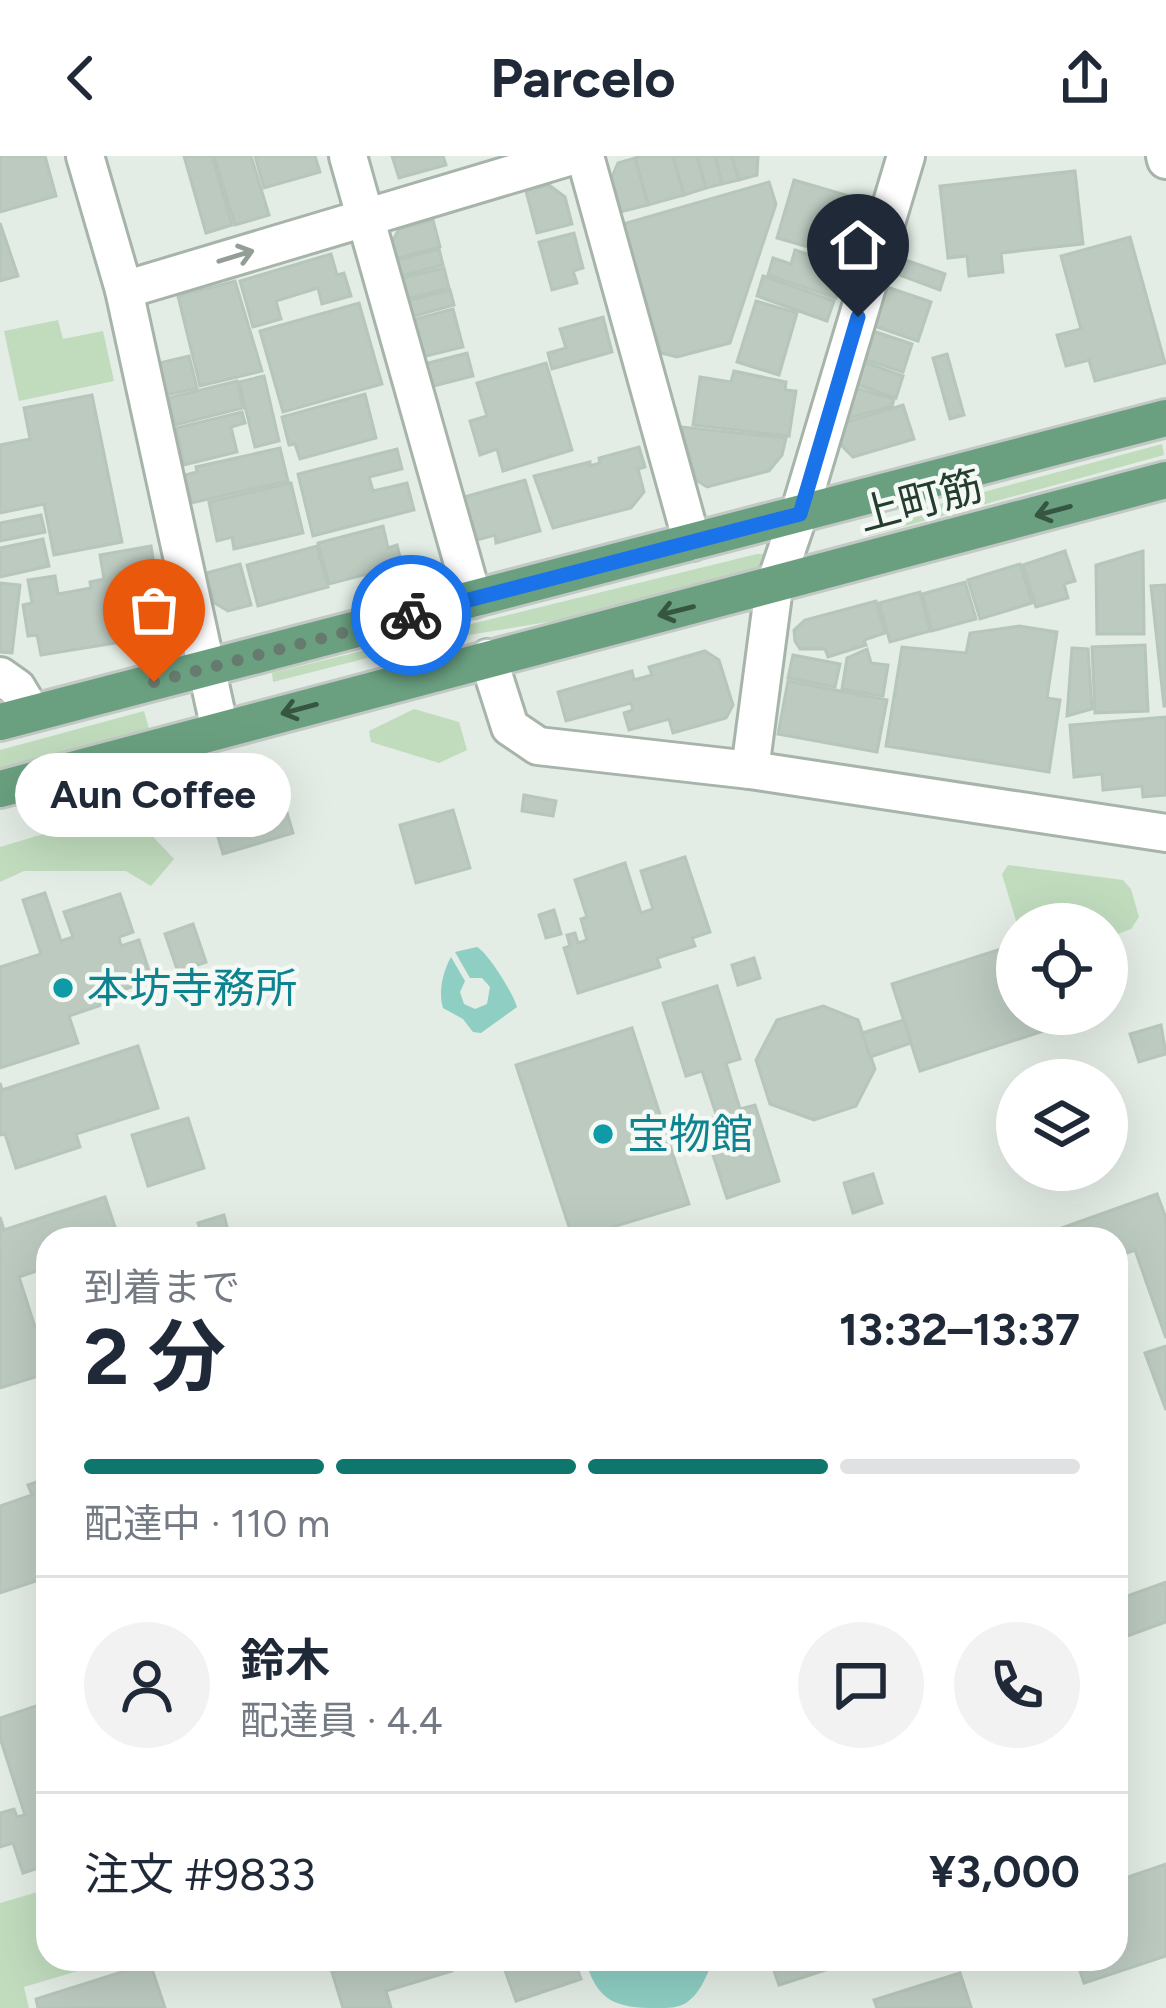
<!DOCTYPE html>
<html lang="ja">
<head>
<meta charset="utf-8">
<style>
  :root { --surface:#fff; --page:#f2f2f3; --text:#1f2937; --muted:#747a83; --line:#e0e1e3; --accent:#0f766e }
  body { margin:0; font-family:Figtree,"Noto Sans JP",sans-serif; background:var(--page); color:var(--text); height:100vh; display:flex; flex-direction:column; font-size:45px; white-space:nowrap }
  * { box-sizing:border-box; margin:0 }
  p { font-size:39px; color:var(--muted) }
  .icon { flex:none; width:66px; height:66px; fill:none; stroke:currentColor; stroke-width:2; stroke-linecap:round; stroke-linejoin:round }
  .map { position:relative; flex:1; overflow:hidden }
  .side { position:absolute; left:36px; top:1071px; width:1092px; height:744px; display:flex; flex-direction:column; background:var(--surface); border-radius:36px; box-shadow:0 12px 48px #0002 }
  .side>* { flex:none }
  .controls { position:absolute; left:996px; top:747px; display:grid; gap:24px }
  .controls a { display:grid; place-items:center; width:132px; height:132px; border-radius:50%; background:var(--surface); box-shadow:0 12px 48px #0002; font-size:60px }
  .pin { position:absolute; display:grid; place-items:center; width:102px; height:102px; color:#fff; margin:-123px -51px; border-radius:50% 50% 50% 0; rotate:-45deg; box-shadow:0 0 12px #0007 }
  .pin .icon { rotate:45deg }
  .courier { position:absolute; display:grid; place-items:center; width:120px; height:120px; margin:-60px; border:9px solid #1a73e8; border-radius:50%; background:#fff; color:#222; box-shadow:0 3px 15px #0007 }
  .bubble { position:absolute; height:84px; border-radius:42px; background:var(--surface); box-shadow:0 12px 48px #0002; font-size:39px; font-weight:700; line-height:84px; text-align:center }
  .summary em { font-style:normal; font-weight:700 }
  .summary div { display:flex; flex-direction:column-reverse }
  .summary { display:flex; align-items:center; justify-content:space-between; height:204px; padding:0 48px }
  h1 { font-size:78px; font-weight:700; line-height:90px }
  .bar { display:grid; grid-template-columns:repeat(4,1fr); gap:18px 12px; align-content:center; height:144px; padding:0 48px }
  .bar i { height:15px; border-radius:9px; background:var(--line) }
  .bar .active { background:var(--accent) }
  .bar p { grid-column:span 4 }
  .line { display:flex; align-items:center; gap:30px; padding:0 48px; border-top:3px solid var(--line) }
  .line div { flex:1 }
  .round { display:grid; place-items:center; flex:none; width:126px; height:126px; border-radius:63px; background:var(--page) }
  header { display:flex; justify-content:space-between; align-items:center; height:156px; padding:0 48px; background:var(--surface); font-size:54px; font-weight:700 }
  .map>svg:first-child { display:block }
  .green { fill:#c0dcbd }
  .water { fill:#8ecec3 }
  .building { fill:#bccac0; stroke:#b6c6ba; stroke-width:3 }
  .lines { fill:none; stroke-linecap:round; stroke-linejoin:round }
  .minor-casing { stroke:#a6b4aa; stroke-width:42 }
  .major-casing { stroke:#c2c9c4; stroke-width:42 }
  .minor { stroke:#fff; stroke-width:36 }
  .major { stroke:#6aa080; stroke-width:36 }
  .oneway { stroke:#929e96 }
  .oneway2 { stroke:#365642 }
  .done { stroke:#677a6e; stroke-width:12; stroke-dasharray:0 21.6 }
  .route { stroke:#1a73e8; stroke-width:15 }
  .culture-dot { fill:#0f9aa8; stroke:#f4f9f5; stroke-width:4.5 }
  .labels { text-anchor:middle; stroke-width:9; stroke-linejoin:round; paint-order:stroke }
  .street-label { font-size:42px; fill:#243d2e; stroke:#f4f9f5 }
  .culture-label { font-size:42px; fill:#0d838f; stroke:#f4f9f5; text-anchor:start }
</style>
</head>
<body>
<header><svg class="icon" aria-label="back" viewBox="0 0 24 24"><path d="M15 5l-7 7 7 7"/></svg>Parcelo<svg class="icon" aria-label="share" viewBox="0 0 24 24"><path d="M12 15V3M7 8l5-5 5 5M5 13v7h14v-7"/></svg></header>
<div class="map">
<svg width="1166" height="1852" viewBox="0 0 1166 1852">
  <rect width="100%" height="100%" fill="#e3ece5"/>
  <g class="green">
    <polygon points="58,164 63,183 103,175 114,225 19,245 4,175"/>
    <polygon points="1162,288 1164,299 869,380 864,376 869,367"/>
    <polygon points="757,398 765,398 763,410 584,460 438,484 273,526 272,517"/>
    <polygon points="414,553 459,566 467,594 439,607 371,586 369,575"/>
    <polygon points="144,555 150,576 0,615 0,594"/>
    <polygon points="139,666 174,703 151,730 126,715 24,715 0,726 0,691 70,670"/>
    <polygon points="1008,709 1123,724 1131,733 1139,761 1131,773 1107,782 1107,768 1017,768 1002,718"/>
    <polygon points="48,1733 48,1803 118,1803 24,1831 29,1852 0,1852 0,1747"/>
  </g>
  <g class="water">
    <path d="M 477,791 C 488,797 513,837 517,851 L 481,877 L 473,876 L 463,863 L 443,852 C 438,836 443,815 451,801 L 465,825 L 460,836 L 464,848 L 475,853 L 487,848 L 490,831 L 482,822 L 470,822 L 455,796 Z"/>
    <path d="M 585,1803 L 712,1803 L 712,1806 C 706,1822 700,1837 686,1847 C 677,1852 668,1852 657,1852 C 616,1852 597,1846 585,1803 Z"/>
  </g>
  <g class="building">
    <polygon points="0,0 45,0 56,40 0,56"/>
    <polygon points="184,0 212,0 232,69 206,77"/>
    <polygon points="214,0 251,0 269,59 235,69"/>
    <polygon points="255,0 315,0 320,16 264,32"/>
    <polygon points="392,0 443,0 446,9 399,22"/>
    <polygon points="643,0 673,0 684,39 648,49 635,2"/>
    <polygon points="673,0 697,0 706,32 684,39"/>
    <polygon points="697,0 715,0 722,28 706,32"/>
    <polygon points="715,0 732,0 739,24 722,28"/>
    <polygon points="732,0 758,0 757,19 739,24"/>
    <polygon points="635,2 648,49 620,56 611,23 618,7"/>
    <polygon points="1075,15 1083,88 1001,97 1003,116 969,120 967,100 948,102 940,30"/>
    <polygon points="794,24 856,42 845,78 838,76 832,98 777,82"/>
    <polygon points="769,26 776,48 730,187 677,201 661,197 623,68"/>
    <polygon points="549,29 565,41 572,68 537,77 526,35"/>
    <polygon points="433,64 440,91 394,103 390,90 399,73"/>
    <polygon points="0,67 18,120 0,125"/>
    <polygon points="574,77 583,112 573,115 577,127 552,134 539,86"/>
    <polygon points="1130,81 1165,207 1095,225 1089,204 1066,210 1057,179 1081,173 1061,100"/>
    <polygon points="439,93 443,109 398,121 395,105"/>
    <polygon points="795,94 846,111 836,142 768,119 773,102 791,108"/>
    <polygon points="331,98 337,119 344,117 351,140 322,148 318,132 276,145 281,163 253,171 240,125"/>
    <polygon points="900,102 945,118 940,134 894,117"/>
    <polygon points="444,112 449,132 406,143 401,122"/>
    <polygon points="763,120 834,145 827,165 757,140"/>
    <polygon points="235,125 262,215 200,230 178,140"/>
    <polygon points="887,131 931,146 918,185 874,170"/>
    <polygon points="450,134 454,149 411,161 407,145"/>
    <polygon points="756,145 797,157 779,219 737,206"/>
    <polygon points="359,147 382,228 283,256 260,175"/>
    <polygon points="453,153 463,191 422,201 412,164"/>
    <polygon points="603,161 612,196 552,213 548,197 566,192 560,173"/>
    <polygon points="873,175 912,188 903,216 864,203"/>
    <polygon points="467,197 473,220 430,231 424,208"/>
    <polygon points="947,198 964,259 950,263 933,202"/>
    <polygon points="189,200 197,232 166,239 159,207"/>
    <polygon points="864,206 903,220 896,242 856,228"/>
    <polygon points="546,207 572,294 503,315 497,293 480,299 470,265 487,260 477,227"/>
    <polygon points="734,215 786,226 785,234 796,235 789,280 693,269 700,221 731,226"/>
    <polygon points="264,220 279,285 255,291 239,226"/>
    <polygon points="237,225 243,252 175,269 168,242"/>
    <polygon points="856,232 894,243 892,250 845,263"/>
    <polygon points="365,238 376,282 300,303 295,288 289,289 282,261"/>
    <polygon points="92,239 122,386 54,399 44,348 0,357 0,289 30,283 24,252"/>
    <polygon points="903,249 914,283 853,301 837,285 843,267"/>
    <polygon points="242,256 245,267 231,271 237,296 184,309 176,272"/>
    <polygon points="681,271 786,282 782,299 769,315 707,331 696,324"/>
    <polygon points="639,291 645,311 638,313 644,336 631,352 553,372 534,320 590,306 590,310 600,307 599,302"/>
    <polygon points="280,292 288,325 191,347 185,319 197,316 196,311"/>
    <polygon points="397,293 402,313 369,321 373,335 407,327 414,354 313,380 298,318"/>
    <polygon points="525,324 540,375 496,387 495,379 477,384 464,341"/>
    <polygon points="291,327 303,377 234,393 232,381 217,385 209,346"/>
    <polygon points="41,359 45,376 0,385 0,367"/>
    <polygon points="383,370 388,392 397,389 402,409 329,428 318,387"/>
    <polygon points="43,383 49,410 0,421 0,392"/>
    <polygon points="151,390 161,454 139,483 41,499 37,479 28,480 23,449 32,447 28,424 55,420 58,438 91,432 90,426 104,423 100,399"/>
    <polygon points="317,390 328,431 258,450 247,409"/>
    <polygon points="1065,395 1075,425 1064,428 1068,442 1036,451 1023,409"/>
    <polygon points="1143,395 1144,478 1097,478 1096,409"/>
    <polygon points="240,408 251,449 228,455 213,446 206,417"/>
    <polygon points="1020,408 1032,447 980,463 968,424"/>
    <polygon points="965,426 976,463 932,475 922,438"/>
    <polygon points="0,427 20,429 12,497 0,496"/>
    <polygon points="1166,429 1166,550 1164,550 1151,430"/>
    <polygon points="920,436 930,475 890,486 879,447"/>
    <polygon points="876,445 885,477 864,484 866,489 828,501 825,493 800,493 795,485 794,474 805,464"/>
    <polygon points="1019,470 1057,476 1047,542 1060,544 1049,616 886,590 902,491 966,497 970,477"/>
    <polygon points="1145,489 1148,555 1095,557 1092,491"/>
    <polygon points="1072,492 1088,493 1092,553 1067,560"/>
    <polygon points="867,493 871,507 888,509 883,540 842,533 847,502"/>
    <polygon points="705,495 719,504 733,549 726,562 673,577 669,563 629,574 624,557 633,554 631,547 566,565 558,536 632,515 634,524 652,519 649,511"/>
    <polygon points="793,499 840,508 835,531 788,522"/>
    <polygon points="788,525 887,544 877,596 778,578"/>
    <polygon points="1166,561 1166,639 1143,641 1142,630 1103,634 1102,618 1074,621 1070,569"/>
    <polygon points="278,626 293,677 223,698 208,647"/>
    <polygon points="524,639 556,645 553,660 522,655"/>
    <polygon points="453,654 470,712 416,727 400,669"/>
    <polygon points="685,701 710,776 692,782 695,790 657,802 660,811 578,837 564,792 570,790 567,779 575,777 578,787 587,784 581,763 587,761 575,724 625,707 641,757 653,753 641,715"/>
    <polygon points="45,737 61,785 73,781 64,756 120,738 133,776 119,781 121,790 139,784 152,824 101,841 104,848 69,860 78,887 0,912 0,811 41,798 23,744"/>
    <polygon points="554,754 561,778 546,782 539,759"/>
    <polygon points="193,768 206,806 178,816 165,778"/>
    <polygon points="1017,788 1017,858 1072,858 1074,865 920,915 892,828"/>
    <polygon points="754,802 760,822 738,829 732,809"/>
    <polygon points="717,830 740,903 726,907 740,953 755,949 779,1025 727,1042 702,965 717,961 702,915 686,920 663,847"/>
    <polygon points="823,850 858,864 875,913 856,950 814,964 770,948 756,904 777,864"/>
    <polygon points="904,864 911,887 870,901 862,877"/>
    <polygon points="1161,869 1166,898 1139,906 1130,878"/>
    <polygon points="632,872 689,1048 573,1083 516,909"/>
    <polygon points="138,890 158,952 76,978 80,991 16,1012 5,978 0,979 0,927 2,934"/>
    <polygon points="188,962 204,1012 148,1030 132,979"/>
    <polygon points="873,1018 882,1047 853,1057 844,1027"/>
    <polygon points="1157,1038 1166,1062 1166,1182 1135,1094 1116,1101 1116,1083 1031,1083"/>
    <polygon points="105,1041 119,1083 48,1083 48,1111 19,1121 35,1171 48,1167 48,1201 44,1203 48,1217 0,1232 0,1061 4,1074"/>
    <polygon points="224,1059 230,1083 203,1083 198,1067"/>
    <polygon points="1166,1190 1166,1254 1145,1197"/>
    <polygon points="43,1324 48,1339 48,1421 0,1437 0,1350 32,1339 28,1329"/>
    <polygon points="1166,1426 1166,1466 1116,1484 1116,1444"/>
    <polygon points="48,1546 48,1709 23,1717 13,1687 0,1691 0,1657 14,1653 17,1661 25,1659 0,1582 0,1562"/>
    <polygon points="1166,1708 1166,1800 1084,1827 1076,1803 1116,1803 1116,1725"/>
    <polygon points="448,1803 452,1815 386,1835 391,1852 343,1852 332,1816 371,1803"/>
    <polygon points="501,1803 574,1803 581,1823 516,1845"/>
    <polygon points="770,1803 857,1803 857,1804 779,1829"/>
    <polygon points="150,1807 165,1852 38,1852 36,1843"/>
    <polygon points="960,1817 971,1851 877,1852 874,1844"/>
  </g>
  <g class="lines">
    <g class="minor-casing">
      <g id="minor">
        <polyline points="85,0 124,134 220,574"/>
        <polyline points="348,0 473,443"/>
        <polyline points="585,0 692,386"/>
        <polyline points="1165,0 1166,4"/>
        <polyline points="124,134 572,0"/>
        <polyline points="488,502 510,571 538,590 750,614 1166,677"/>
        <polyline points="0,520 17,532 32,557"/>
        <polyline points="750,614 774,431 799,358 906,0"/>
      </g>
    </g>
    <g class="major-casing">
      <g id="major">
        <polyline points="0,566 1166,262"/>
        <polyline points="0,633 1166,324"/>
      </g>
    </g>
    <use href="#minor" class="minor"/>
    <use href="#major" class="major"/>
  </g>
  <defs><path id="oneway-shaft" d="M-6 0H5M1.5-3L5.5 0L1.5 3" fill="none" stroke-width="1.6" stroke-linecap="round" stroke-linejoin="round" transform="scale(3)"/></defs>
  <use class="oneway" href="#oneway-shaft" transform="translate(236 100) rotate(-17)"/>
  <g class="oneway2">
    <use href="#oneway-shaft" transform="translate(1053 355) rotate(165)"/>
    <use href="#oneway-shaft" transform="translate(676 455) rotate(166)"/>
    <use href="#oneway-shaft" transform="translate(299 553) rotate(165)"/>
  </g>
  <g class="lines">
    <polyline class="done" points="154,526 411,459"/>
    <polyline class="route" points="411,459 800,358 858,161"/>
  </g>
  <g class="culture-dot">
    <circle cx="63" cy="832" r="12"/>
    <circle cx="603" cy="978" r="12"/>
  </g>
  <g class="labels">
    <g class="street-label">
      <text transform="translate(920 344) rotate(-15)" y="15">上町筋</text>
    </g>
    <g class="culture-label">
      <text x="87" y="847">本坊寺務所</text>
      <text x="627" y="993">宝物館</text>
    </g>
  </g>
</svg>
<div class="controls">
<a><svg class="icon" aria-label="locate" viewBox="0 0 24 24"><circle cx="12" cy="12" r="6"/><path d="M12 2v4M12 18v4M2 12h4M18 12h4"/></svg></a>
<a><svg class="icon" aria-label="layers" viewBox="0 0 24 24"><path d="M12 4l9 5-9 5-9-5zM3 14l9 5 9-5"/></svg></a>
</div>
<div class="pin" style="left:154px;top:526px;background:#ea580c"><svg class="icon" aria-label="bag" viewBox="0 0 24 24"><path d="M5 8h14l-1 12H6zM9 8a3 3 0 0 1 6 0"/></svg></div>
<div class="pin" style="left:858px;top:161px;background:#1f2937"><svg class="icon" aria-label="home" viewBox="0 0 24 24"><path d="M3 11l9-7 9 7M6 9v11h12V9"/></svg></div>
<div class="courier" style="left:411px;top:459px"><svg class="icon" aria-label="bike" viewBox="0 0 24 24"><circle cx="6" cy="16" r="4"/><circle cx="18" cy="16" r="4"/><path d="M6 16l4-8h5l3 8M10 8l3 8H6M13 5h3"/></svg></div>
<div class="bubble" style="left:15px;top:597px;width:276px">Aun Coffee</div>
<section class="side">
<div class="summary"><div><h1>2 分</h1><p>到着まで</p></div><em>13:32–13:37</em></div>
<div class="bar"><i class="active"></i><i class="active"></i><i class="active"></i><i></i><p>配達中 · 110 m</p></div>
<div class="line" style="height:216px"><a class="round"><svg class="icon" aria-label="person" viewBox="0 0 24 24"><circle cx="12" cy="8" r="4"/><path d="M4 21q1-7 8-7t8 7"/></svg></a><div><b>鈴木</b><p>配達員 · 4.4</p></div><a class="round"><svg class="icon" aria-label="chat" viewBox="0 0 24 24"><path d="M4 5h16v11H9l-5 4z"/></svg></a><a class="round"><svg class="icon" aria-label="phone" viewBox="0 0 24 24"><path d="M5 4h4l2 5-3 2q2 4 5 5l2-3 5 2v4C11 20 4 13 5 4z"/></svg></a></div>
<div class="line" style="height:156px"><div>注文 #9833</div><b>¥3,000</b></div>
</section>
</div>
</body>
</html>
